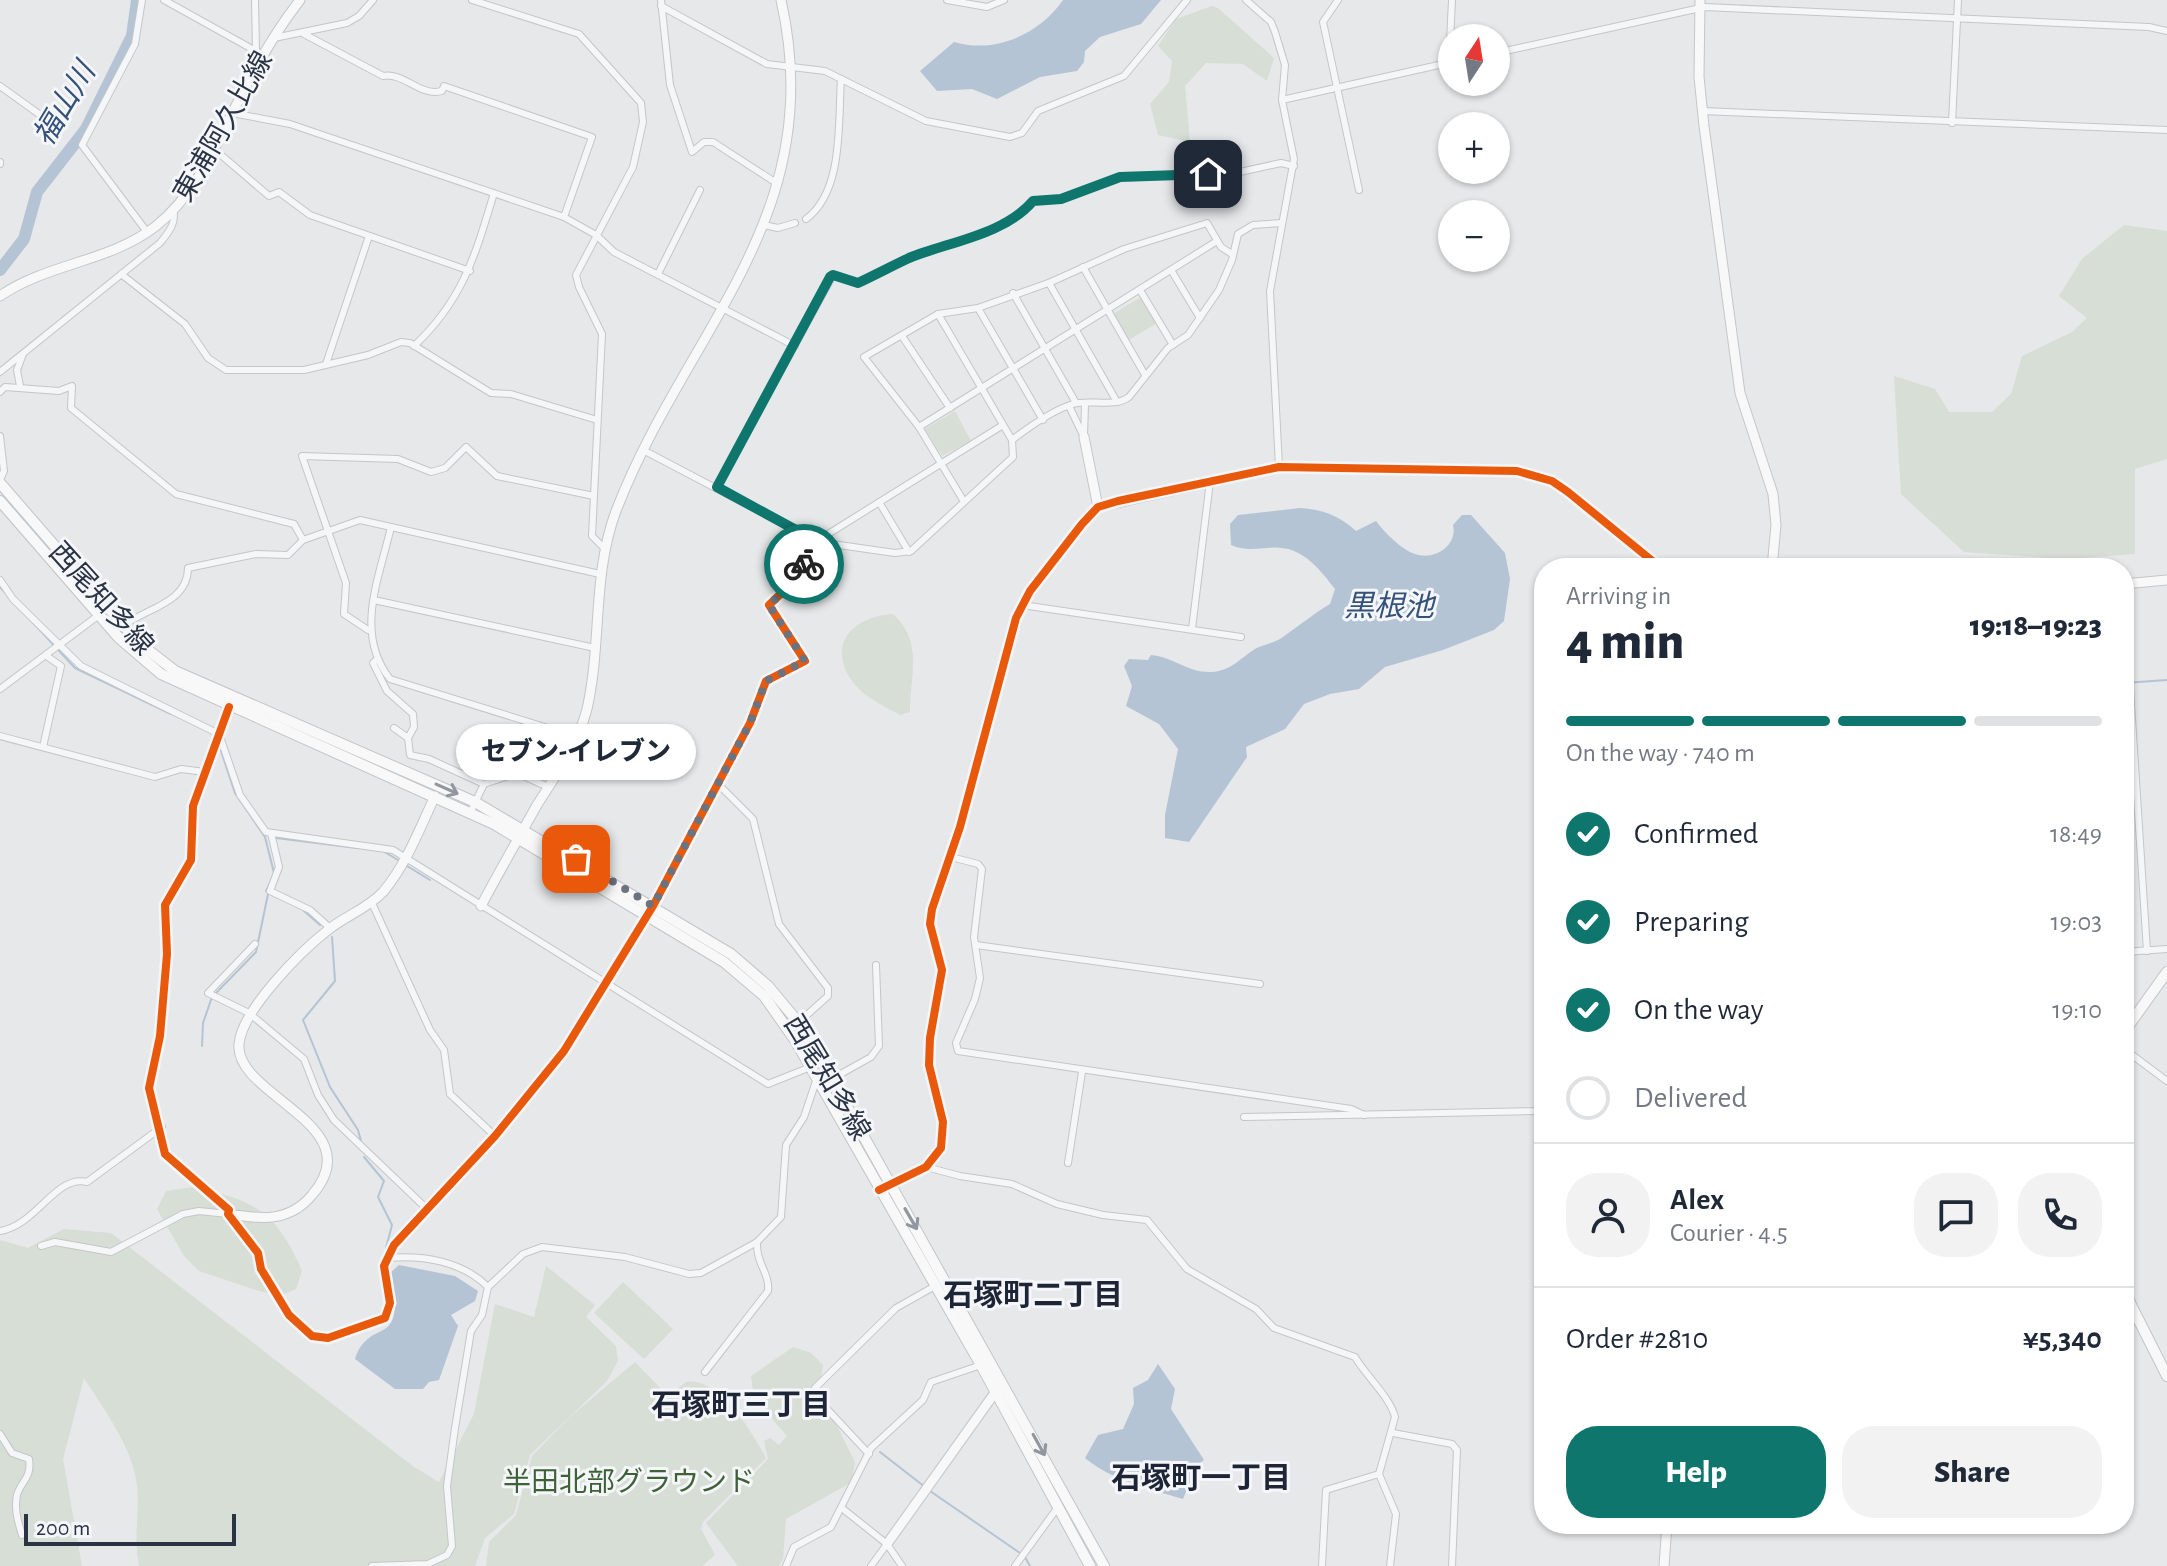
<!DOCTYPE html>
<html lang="en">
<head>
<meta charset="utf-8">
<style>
  :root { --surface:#fff; --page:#f2f2f3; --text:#1f2937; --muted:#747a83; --line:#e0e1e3; --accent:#0f766e }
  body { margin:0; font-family:"Alegreya Sans","Noto Sans JP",sans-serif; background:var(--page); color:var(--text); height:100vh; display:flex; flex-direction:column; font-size:30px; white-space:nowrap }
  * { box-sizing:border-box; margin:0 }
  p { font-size:26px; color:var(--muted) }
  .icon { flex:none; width:44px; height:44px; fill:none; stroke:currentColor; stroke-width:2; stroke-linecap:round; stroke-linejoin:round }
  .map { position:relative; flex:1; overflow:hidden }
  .panel { position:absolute; left:1534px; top:558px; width:600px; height:976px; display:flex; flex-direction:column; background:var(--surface); border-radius:32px; box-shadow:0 2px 6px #0004 }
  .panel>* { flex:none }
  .needle { width:52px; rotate:12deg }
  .tools { position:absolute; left:1438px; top:24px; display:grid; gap:16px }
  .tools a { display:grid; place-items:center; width:72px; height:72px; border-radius:50%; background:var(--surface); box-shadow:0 2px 6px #0004; font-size:40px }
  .scale { position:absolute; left:24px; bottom:20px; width:212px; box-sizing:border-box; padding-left:8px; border:4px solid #2b3445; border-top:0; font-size:22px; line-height:28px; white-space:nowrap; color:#2b3445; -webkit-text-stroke:6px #f4f6f9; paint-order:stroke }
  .pin { position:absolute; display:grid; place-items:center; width:68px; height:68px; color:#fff; margin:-34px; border-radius:16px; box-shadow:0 4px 12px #0006 }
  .courier { position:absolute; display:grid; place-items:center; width:80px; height:80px; margin:-40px; border:6px solid #0f766e; border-radius:50%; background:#fff; color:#222; box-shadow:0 2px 10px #0007 }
  .bubble { position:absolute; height:56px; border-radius:28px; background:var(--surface); box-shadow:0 2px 6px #0004; font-size:26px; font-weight:800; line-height:56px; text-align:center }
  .summary em { font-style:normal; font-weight:800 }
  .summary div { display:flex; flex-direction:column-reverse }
  .summary { display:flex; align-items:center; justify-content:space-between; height:136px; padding:0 32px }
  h1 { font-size:52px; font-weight:800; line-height:60px }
  .bar { display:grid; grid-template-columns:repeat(4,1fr); gap:12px 8px; align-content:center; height:96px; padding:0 32px }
  .bar i { height:10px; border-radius:6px; background:var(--line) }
  .bar .current { background:var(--accent) }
  .bar p { grid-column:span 4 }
  .line { display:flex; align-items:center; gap:20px; padding:0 32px; border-top:2px solid var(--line) }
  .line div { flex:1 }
  .round { display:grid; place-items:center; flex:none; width:84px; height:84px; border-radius:32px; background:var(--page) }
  ol { padding:0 32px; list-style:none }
  li { display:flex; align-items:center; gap:24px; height:88px }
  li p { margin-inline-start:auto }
  li .icon { padding:8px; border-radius:50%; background:var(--accent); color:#fff; stroke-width:4 }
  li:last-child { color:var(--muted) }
  li i { width:44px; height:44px; border:4px solid var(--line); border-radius:50% }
  .action { display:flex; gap:16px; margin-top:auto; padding:16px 32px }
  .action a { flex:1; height:92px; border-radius:32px; background:var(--accent); color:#fff; font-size:32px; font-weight:800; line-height:92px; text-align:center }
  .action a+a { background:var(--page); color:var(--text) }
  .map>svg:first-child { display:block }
  .green { fill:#d6ded6 }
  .water { fill:#b4c4d5 }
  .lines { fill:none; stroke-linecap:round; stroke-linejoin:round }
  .stream { stroke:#b4c4d5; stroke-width:2 }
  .river { stroke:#b4c4d5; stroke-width:12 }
  .street-casing { stroke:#c4c6c8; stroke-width:8 }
  .secondary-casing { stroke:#c4c6c8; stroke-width:11 }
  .primary-casing { stroke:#c2c5c8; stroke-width:12 }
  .street { stroke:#f5f6f7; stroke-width:6 }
  .secondary { stroke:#f8f8f8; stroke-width:9 }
  .primary { stroke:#f8f8f8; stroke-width:10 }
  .cycleway-casing { stroke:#f4f6f9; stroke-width:13 }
  .cycleway { stroke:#e8590c; stroke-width:8 }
  .oneway { stroke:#92969e }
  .done { stroke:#6c737f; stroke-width:8; stroke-dasharray:0 14.4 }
  .route { stroke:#0f766e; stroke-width:10 }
  .labels { text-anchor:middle; stroke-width:6; stroke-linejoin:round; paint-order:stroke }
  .street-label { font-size:28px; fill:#2b3445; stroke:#f4f6f9 }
  .park-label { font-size:28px; fill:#3f6138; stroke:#f4f6f9 }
  .water-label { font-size:30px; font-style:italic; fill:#34527a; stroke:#f4f6f9 }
  .neighbourhood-label { font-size:30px; font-weight:bold; fill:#1d2536; stroke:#f4f6f9 }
</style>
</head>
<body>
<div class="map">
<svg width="2167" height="1566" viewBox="0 0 2167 1566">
  <rect width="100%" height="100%" fill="#e6e8ea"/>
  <g class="green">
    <polygon points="1212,6 1218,8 1274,58 1267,81 1243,64 1206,63 1185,86 1190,142 1158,135 1150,104 1169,82 1172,61 1158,46 1176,19"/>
    <polygon points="2124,225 2167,231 2167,459 2135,469 2135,554 2066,559 1964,552 1901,494 1894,376 1935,389 1949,412 1992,412 2011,394 2022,356 2072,332 2087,318 2059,296 2082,259"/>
    <polygon points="1141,297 1157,323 1129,340 1113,314"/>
    <polygon points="955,411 971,441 942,456 925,429"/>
    <path d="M 893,614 C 924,643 910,674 910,712 L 900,715 C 887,708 869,699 858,688 C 824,650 848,617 893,614 Z"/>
    <path d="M 193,1187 C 254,1200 276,1211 302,1271 L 296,1289 L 284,1294 L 262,1292 L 199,1271 L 184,1256 L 157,1209 L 166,1191 Z"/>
    <path d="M 64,1229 L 111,1233 L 414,1467 L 439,1482 L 474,1414 L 495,1304 L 534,1317 L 546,1266 L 595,1305 L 586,1317 L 616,1346 L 618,1361 L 607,1381 L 530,1455 L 514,1514 L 485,1538 L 475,1566 L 139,1566 C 133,1534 140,1512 137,1485 C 133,1448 103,1408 84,1378 L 63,1459 L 82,1566 L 0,1566 L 0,1240 L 28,1248 Z"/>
    <polygon points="623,1282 673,1329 644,1359 594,1313"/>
    <polygon points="793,1347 811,1353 823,1365 819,1390 855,1462 852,1482 786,1519 783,1559 779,1566 738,1566 706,1523 768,1459 764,1441 770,1438 779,1445 787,1436 754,1398 751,1376"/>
    <path d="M 635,1362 L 668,1396 L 686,1382 C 718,1376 753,1433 766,1458 L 703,1522 L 701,1529 L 715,1555 L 702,1566 L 486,1566 L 489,1542 L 516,1515 L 532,1456 L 571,1416 Z"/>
  </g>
  <g class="water">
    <path d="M 1063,0 L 1161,0 L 1141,24 L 1100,37 L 1085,51 L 1084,62 L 1077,71 L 1040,77 L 997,99 L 972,89 L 937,91 L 920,71 L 954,42 C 994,54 1039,35 1063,0 Z"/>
    <path d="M 1300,508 C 1322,509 1340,516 1356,531 L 1376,521 C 1385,533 1402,550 1415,554 C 1435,561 1458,545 1453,525 L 1462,515 L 1471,515 L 1505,553 L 1510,579 L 1504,621 L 1494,630 L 1443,650 L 1385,667 L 1359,689 L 1330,694 L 1304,704 L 1285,729 L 1246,747 L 1247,757 L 1189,842 L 1165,838 L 1165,815 L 1178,749 L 1159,724 L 1126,706 L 1132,686 L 1124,666 L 1129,659 L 1148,660 L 1151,655 C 1173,657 1189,673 1211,672 C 1231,671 1239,659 1255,649 C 1264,644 1275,643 1283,637 C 1299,626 1313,614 1330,604 L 1335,589 C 1322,572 1304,549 1281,548 C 1262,546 1249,553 1231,545 L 1230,524 L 1238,515 Z"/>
    <path d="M 399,1265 L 455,1276 L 478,1291 L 475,1301 L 451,1315 L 458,1326 L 439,1380 L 429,1382 L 423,1389 L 395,1389 L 355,1359 C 370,1314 407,1353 391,1272 Z"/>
    <path d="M 1158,1364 L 1175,1389 L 1171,1409 L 1204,1460 L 1197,1465 L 1183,1499 C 1150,1489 1113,1481 1085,1458 L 1098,1435 L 1123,1429 L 1134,1404 L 1133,1388 L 1148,1380 Z"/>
  </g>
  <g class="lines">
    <g class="stream">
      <polyline points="0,587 75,668 171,714"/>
      <polyline points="2124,683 2167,680"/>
      <polyline points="219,745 235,793 265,837 274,873"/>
      <polyline points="276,838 357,848"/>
      <polyline points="383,851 398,860"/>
      <polyline points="407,866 430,880"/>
      <polyline points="272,879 266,891 276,897"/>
      <polyline points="303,910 320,925"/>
      <polyline points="332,937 335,981 303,1020 330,1087 358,1130 361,1141"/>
      <polyline points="216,993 256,952 268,894"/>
      <polyline points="202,1046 203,1023 212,997"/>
      <polyline points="364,1157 384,1181 378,1197 392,1225 386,1248"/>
      <polyline points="880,1452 925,1487"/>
      <polyline points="930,1491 1020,1553"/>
      <polyline points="1025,1557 1030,1566"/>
    </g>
    <polyline class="river" points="0,270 24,239 37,192 86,129 132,36 137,0"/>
    <g class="street-casing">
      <g id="street">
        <polyline points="142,0 135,44 82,145 147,232"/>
        <polyline points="164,0 263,55"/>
        <polyline points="255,0 256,50"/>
        <polyline points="472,0 579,34 641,103 643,122 633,167 576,275 579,287 602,334 592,536 605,549"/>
        <polyline points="661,0 670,85 692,152 704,142 713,142 778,184"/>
        <polyline points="947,0 987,7 1004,0"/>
        <polyline points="1246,0 1271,22 1275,32 1285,65 1282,100 1294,159 1270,291 1279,467"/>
        <polyline points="1338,0 1323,22 1359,190"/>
        <polyline points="661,6 767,64 825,71 926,121 1010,137 1022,133 1038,111 1124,76 1187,0"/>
        <path d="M 304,34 L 383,76 C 404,72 420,97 442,91 L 444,86 L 592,137 L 564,217"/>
        <polyline points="274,38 347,23 359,16 373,0"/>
        <polyline points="1496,53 1705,7 2149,27 2167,31"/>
        <polyline points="1449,63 1452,0"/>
        <polyline points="0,86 57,127"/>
        <polyline points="1282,100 1452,62"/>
        <polyline points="1703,111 2167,130"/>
        <polyline points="232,113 290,124 564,217 596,235 614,252 795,346"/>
        <polyline points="1952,123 1958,0"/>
        <polyline points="214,149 269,196 279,192 310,215 470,271"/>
        <polyline points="0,162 0,164"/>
        <path d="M 806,219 C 844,191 838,122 841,79"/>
        <polyline points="764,225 778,228 795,223"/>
        <polyline points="1083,267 1145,375"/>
        <polyline points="1171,270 1200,318"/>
        <polyline points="121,274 185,324 208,358 226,370 304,370 368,355 401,342 410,343 491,393 511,394 597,420"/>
        <polyline points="658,274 700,190"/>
        <polyline points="1049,283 1117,402"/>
        <polyline points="1140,290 1173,345"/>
        <polyline points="1013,293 1076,403"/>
        <polyline points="978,308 1043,420"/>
        <polyline points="938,314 1012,440"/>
        <polyline points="902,336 950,408"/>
        <path d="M 414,346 C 463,300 475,256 494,193"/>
        <polyline points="326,364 369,236"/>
        <path d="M 0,372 L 160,243 C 168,233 177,223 173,210"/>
        <polyline points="20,386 17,370 23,354"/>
        <polyline points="0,392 5,387 59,391 72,386 71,408 176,494 294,524 303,540"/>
        <polyline points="1069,406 1084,437"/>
        <polyline points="919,427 1217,241"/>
        <polyline points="0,436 4,471 0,480"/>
        <polyline points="1084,437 1085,404"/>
        <path d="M 645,451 L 818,542 L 895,553 L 911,551 L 1013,457 L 1012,440 C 1029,427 1053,410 1073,404 C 1090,399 1114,408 1129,397 L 1168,348 L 1188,335 L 1219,290 L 1232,260 L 1238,234 L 1253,225 L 1282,223"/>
        <path d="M 717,487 L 833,275 L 858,283 C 875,275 892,266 909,258 C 948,242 1004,235 1033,201 L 1061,199 L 1120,177 L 1226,175 L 1281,163 L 1294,166"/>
        <polyline points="963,500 919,427 864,357 938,314 978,308 1051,282 1124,249 1207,223 1221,247 1232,254"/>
        <polyline points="879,502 909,552"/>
        <path d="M 391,527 C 379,579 354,633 390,679 L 577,737"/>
        <polyline points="821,544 825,536 1003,425"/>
        <polyline points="0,580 13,599 81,666 219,734 240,795 266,832 393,850 768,1084 808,1068"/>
        <polyline points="374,600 595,648"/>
        <polyline points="1022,605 1241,637"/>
        <path d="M 123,626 C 146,608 188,603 188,568 L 256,554 L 288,555 L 303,540 L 360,520 L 600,574"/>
        <polyline points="1192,629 1210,481"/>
        <polyline points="368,630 344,614 346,583 302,456 398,459 431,472 445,468 466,447 497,476 594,496"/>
        <polyline points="376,660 373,663 387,691 413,714 414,727 408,738"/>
        <polyline points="2130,688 2147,951"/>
        <polyline points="0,689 99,615"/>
        <polyline points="229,707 193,806 191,860 165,905 167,954 160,1036 149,1088 165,1154 229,1210 228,1214 258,1253 261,1269 289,1315 312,1336 328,1338 385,1318 390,1303 384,1266 394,1245 495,1136 564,1051 653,906 750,723 766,681 805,661 769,605 793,582 818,542"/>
        <polyline points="394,728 408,738 410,755 429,759 484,784"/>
        <polyline points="0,736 155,777 181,769 205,772"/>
        <polyline points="43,747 61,666 48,657"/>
        <polyline points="717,783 753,819 779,924 828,988 828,996 799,1022"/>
        <polyline points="471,811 484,784 517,773 548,787"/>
        <polyline points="271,833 279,867 270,891 310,910 330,928"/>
        <polyline points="951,857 978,864 982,869 974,937 980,978 975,999 956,1043 958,1051 1351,1109 1364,1115"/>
        <polyline points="372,903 430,1030 444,1050 450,1094 495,1136"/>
        <polyline points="255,944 208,993 249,1013 304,1059 318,1095 334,1120 427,1209"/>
        <polyline points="976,945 1260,984"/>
        <polyline points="2124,952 2167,949"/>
        <polyline points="2124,1049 2167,1081"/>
        <polyline points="830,1080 871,1057 879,1046 876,965"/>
        <polyline points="1244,1117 1538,1111 1544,1107"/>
        <polyline points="934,1158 941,1148 943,1122 929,1065 930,1038 942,970 930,924 932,909 960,827 1016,618 1030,591 1098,507"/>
        <polyline points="1068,1163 1082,1072"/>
        <path d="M 926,1167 L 960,1176 L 1012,1184 L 1057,1204 L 1103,1215 L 1147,1220 L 1187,1269 L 1256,1309 L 1274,1328 L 1355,1357 C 1366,1376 1390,1397 1395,1417 L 1379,1474 L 1396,1514 L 1390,1566"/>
        <path d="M 0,1231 C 37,1225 56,1174 87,1182 L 162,1127"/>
        <polyline points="41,1246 55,1242 111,1252 183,1214 199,1211 228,1214"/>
        <path d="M 388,1258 C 423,1255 462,1261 488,1287"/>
        <path d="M 705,1372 L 768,1291 C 770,1273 756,1264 757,1242"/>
        <polyline points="1393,1433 1452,1444 1457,1450 1452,1566"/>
        <path d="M 0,1434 L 12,1453 L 29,1459 C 32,1478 21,1481 17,1495 C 14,1509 18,1522 22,1535"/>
        <polyline points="869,1454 814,1395 815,1388 896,1308 935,1286"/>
        <polyline points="843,1509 887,1544 902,1566"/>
        <polyline points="372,1566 428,1564 447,1555 452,1546 447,1486 455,1428 471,1331 482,1315 488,1287 523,1254 542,1247 625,1257 689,1274 701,1273 757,1242 781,1217 786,1145 804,1117 816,1081"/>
        <polyline points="786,1566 794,1547 831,1527 871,1448 923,1400 931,1382 981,1365"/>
        <polyline points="871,1566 887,1544"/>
        <polyline points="1015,1566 1058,1507"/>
        <polyline points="1322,1566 1326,1490 1379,1474"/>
      </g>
    </g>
    <g class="secondary-casing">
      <g id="secondary">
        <polyline points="1700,0 1699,77 1704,126 1740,393 1773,494 1776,525 1772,568"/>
        <path d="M 0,296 C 48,263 110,262 156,226 C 199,192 220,135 245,88 C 261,57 279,27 300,0"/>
        <polyline points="1084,437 1098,507 1279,467 1517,471 1552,481 1568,492 1661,568"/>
        <polyline points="2124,584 2167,580"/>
        <path d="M 481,906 C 499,872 518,839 537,805 C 556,775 578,744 587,709 C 602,643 592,575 616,511 C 686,329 830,217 781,0"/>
        <polyline points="885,1186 926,1167 934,1158"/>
        <path d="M 228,1214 C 260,1219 289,1223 312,1195 C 373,1125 234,1096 239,1044 C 242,1010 301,951 328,930 C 345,916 367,909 383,892 C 406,865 420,828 435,796"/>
        <polyline points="887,1544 999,1387"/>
        <polyline points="1664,1566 1667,1524"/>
      </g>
    </g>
    <g class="primary-casing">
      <g id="primary">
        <polyline points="0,483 139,643 175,671 475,802 731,954 768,986 803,1028 1104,1566"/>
        <polyline points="0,501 119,638 161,674 494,824 724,962 764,996 795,1040 981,1365 1090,1566"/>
        <polyline points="2124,1032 2167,972"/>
        <polyline points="2124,1291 2167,1376"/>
      </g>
    </g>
    <use href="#street" class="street"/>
    <use href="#secondary" class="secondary"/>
    <use href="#primary" class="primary"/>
    <g class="cycleway-casing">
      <g id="cycleway">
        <polyline points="229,707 193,806 191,860 165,905 167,954 160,1036 149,1088 165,1154 229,1210 228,1214 258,1253 261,1269 289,1315 312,1336 328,1338 385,1318 390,1303 384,1266 394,1245 495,1136 564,1051 653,906 750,723 766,681 805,661 769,605 793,582 818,542"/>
        <polyline points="879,1190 926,1167 941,1148 943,1122 929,1065 930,1038 942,970 930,924 932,909 960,827 1016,618 1030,591 1082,524 1098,507 1118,501 1279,467 1517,471 1552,481 1568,492 1661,568"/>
      </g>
    </g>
    <use href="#cycleway" class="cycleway"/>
  </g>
  <defs><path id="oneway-shaft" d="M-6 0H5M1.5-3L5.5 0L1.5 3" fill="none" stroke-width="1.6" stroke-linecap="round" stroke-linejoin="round" transform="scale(2)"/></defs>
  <g class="oneway">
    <use href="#oneway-shaft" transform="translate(447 789) rotate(24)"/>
    <use href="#oneway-shaft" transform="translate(911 1219) rotate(60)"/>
    <use href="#oneway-shaft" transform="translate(1039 1445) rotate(61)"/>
  </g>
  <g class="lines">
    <polyline class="done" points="576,859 653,906 750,723 766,681 805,661 769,605 793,582 804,564"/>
    <path class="route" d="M 804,564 L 818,542 L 717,487 L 830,277 L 833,275 L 858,283 C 875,275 892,266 909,258 C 948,242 1004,235 1033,201 L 1061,199 L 1120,177 L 1208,174"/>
  </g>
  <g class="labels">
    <g class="street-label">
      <text transform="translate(222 126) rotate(-60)" y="10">東浦阿久比線</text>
      <text transform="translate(102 598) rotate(48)" y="10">西尾知多線</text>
      <text transform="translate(828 1077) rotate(59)" y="10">西尾知多線</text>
    </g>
    <g class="park-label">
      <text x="629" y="1491">半田北部グラウンド</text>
    </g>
    <g class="water-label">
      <text transform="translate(64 104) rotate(-59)" y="10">福山川</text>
      <text x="1389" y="616">黒根池</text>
    </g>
    <g class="neighbourhood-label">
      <text x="1033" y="1305">石塚町二丁目</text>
      <text x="741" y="1415">石塚町三丁目</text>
      <text x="1201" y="1488">石塚町一丁目</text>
    </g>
  </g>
</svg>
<div class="tools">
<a><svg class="needle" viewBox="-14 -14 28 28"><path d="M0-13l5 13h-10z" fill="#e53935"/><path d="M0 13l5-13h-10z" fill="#747a83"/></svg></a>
<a>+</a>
<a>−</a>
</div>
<div class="scale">200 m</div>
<div class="pin" style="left:576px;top:859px;background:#ea580c"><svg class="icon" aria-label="bag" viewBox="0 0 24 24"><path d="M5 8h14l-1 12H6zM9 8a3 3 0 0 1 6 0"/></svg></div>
<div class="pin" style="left:1208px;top:174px;background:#1f2937"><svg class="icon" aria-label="home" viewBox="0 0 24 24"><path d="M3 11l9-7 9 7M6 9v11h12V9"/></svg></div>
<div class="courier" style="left:804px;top:564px"><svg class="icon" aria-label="bike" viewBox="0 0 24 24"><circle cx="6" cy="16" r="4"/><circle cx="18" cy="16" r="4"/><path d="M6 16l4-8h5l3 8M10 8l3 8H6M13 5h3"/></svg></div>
<div class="bubble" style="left:456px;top:724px;width:240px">セブン-イレブン</div>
<section class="panel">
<div class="summary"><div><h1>4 min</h1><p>Arriving in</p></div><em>19:18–19:23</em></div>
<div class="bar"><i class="current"></i><i class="current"></i><i class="current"></i><i></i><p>On the way · 740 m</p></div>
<ol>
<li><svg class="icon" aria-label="check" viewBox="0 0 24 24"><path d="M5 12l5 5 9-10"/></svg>Confirmed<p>18:49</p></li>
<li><svg class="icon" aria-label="check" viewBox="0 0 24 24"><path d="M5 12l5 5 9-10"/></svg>Preparing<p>19:03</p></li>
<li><svg class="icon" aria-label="check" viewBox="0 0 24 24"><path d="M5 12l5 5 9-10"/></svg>On the way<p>19:10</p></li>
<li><i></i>Delivered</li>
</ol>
<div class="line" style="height:144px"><a class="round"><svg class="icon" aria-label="person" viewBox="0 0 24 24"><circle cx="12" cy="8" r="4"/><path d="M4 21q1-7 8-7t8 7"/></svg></a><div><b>Alex</b><p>Courier · 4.5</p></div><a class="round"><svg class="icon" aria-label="chat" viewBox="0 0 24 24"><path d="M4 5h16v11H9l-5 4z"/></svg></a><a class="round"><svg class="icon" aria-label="phone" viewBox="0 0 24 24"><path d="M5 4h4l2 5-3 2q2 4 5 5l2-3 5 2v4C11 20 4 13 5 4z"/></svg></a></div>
<div class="line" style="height:104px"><div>Order #2810</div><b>¥5,340</b></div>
<div class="action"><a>Help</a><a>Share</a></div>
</section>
</div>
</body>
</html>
